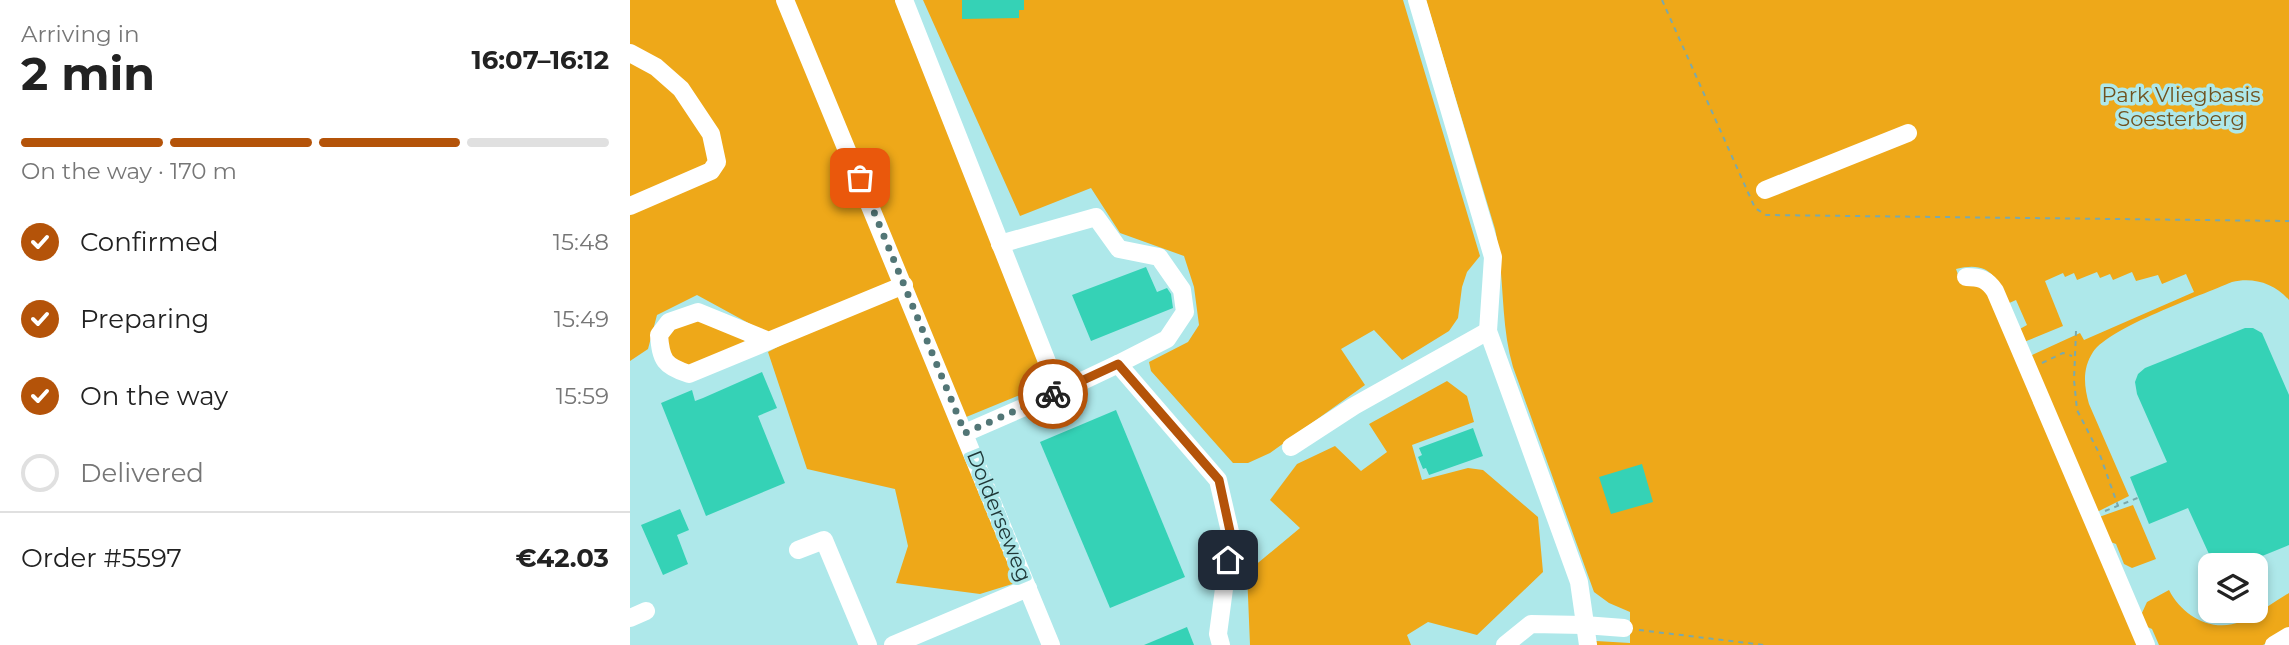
<!DOCTYPE html>
<html lang="en">
<head>
<meta charset="utf-8">
<style>
  :root { --surface:#fff; --page:#f6f6f6; --text:#222; --muted:#767676; --line:#e0e0e0; --accent:#b45309 }
  body { margin:0; font-family:Montserrat,sans-serif; background:var(--page); color:var(--text); height:100vh; display:flex; flex-direction:column; font-size:26px; white-space:nowrap }
  * { box-sizing:border-box; margin:0 }
  p { font-size:23px; color:var(--muted) }
  .icon { flex:none; width:38px; height:38px; fill:none; stroke:currentColor; stroke-width:2; stroke-linecap:round; stroke-linejoin:round }
  .map { position:relative; flex:1; overflow:hidden }
  .drawer { display:flex; flex-direction:column; background:var(--surface); width:630px }
  .drawer>* { flex:none }
  .fabs { position:absolute; left:1568px; top:553px; display:grid; gap:14px }
  .fabs a { display:grid; place-items:center; width:70px; height:70px; border-radius:14px; background:var(--surface); box-shadow:0 4px 10px #0003; font-size:35px }
  .pin { position:absolute; display:grid; place-items:center; width:60px; height:60px; color:#fff; margin:-30px; border-radius:14px; box-shadow:0 4px 10px #0006 }
  .courier { position:absolute; display:grid; place-items:center; width:70px; height:70px; margin:-35px; border:5px solid #b45309; border-radius:50%; background:#fff; color:#222; box-shadow:0 2px 9px #0007 }
  .headline em { font-style:normal; font-weight:700 }
  .headline div { display:flex; flex-direction:column-reverse }
  .headline { display:flex; align-items:center; justify-content:space-between; height:119px; padding:0 21px }
  h1 { font-size:46px; font-weight:700; line-height:52px }
  .bar { display:grid; grid-template-columns:repeat(4,1fr); gap:10px 7px; align-content:center; height:84px; padding:0 21px }
  .bar i { height:9px; border-radius:5px; background:var(--line) }
  .bar .on { background:var(--accent) }
  .bar p { grid-column:span 4 }
  .line { display:flex; align-items:center; gap:18px; padding:0 21px; border-top:2px solid var(--line) }
  .line div { flex:1 }
  ol { padding:0 21px; list-style:none }
  li { display:flex; align-items:center; gap:21px; height:77px }
  li p { margin-inline-start:auto }
  li .icon { padding:7px; border-radius:50%; background:var(--accent); color:#fff; stroke-width:4 }
  li:last-child { color:var(--muted) }
  li i { width:38px; height:38px; border:4px solid var(--line); border-radius:50% }
  main { display:flex; flex:1; min-height:0 }
  .map>svg:first-child { display:block }
  .green { fill:#eea819 }
  .building { fill:#35d2b6 }
  .lines { fill:none; stroke-linecap:round; stroke-linejoin:round }
  .path { stroke:#7ba9aa; stroke-width:2; stroke-dasharray:5 5; stroke-linecap:butt }
  .minor { stroke:#fff; stroke-width:18 }
  .done { stroke:#527676; stroke-width:7; stroke-dasharray:0 12.6 }
  .route { stroke:#b45309; stroke-width:9 }
  .labels { text-anchor:middle; stroke-width:7; stroke-linejoin:round; paint-order:stroke }
  .park-label { font-size:21px; fill:#70521f; stroke:#aee8ea }
  .street-label { font-size:21px; fill:#203838; stroke:#aee8ea }
</style>
</head>
<body>
<main>
<section class="drawer">
<div class="headline"><div><h1>2 min</h1><p>Arriving in</p></div><em>16:07–16:12</em></div>
<div class="bar"><i class="on"></i><i class="on"></i><i class="on"></i><i></i><p>On the way · 170 m</p></div>
<ol>
<li><svg class="icon" aria-label="check" viewBox="0 0 24 24"><path d="M5 12l5 5 9-10"/></svg>Confirmed<p>15:48</p></li>
<li><svg class="icon" aria-label="check" viewBox="0 0 24 24"><path d="M5 12l5 5 9-10"/></svg>Preparing<p>15:49</p></li>
<li><svg class="icon" aria-label="check" viewBox="0 0 24 24"><path d="M5 12l5 5 9-10"/></svg>On the way<p>15:59</p></li>
<li><i></i>Delivered</li>
</ol>
<div class="line" style="height:91px"><div>Order #5597</div><b>€42.03</b></div>
</section>
<div class="map">
<svg width="1659" height="645" viewBox="0 0 1659 645">
  <rect width="100%" height="100%" fill="#aee8ea"/>
  <g class="green">
    <polygon points="0,0 265,0 417,384 324,422 389,582 350,594 266,583 278,546 265,489 177,469 138,352 155,343 67,295 27,315 18,349 0,361"/>
    <polygon points="293,0 773,0 850,256 837,272 832,287 828,318 819,331 772,360 744,330 711,349 735,385 640,453 618,463 603,463 521,371 519,362 558,342 569,325 564,287 554,256 490,233 461,188 390,216"/>
    <path d="M 796,0 L 1659,0 L 1659,300 C 1644,283 1623,277 1602,282 C 1570,296 1480,327 1463,352 C 1452,369 1454,386 1459,404 L 1499,496 L 1467,512 L 1400,356 L 1450,333 L 1454,340 L 1564,292 L 1556,274 L 1532,284 L 1528,275 L 1506,281 L 1502,272 L 1483,280 L 1480,274 L 1470,278 L 1467,272 L 1447,280 L 1444,273 L 1435,277 L 1433,273 L 1415,281 L 1433,326 L 1394,342 L 1388,330 L 1397,325 L 1386,300 L 1377,304 C 1367,276 1359,261 1326,269 L 1331,283 L 1353,284 L 1508,645 L 967,645 L 966,641 L 1000,643 L 1000,612 L 979,603 L 964,592 L 883,367 C 870,323 875,275 865,229 Z"/>
    <path d="M 68,318 L 114,338 L 115,344 L 65,367 L 45,363 L 36,342 C 42,326 53,324 68,318 Z"/>
    <polygon points="817,381 837,396 844,422 782,445 792,480 838,468 853,470 908,517 913,572 847,635 798,622 777,635 781,645 620,645 617,572 670,528 640,500 667,464 705,446 731,471 757,452 739,424"/>
    <polygon points="1503,505 1526,559 1502,568 1494,564 1486,544 1478,541 1469,517"/>
    <path d="M 1539,590 C 1552,616 1583,634 1612,621 C 1628,614 1644,602 1659,593 L 1659,628 L 1633,645 L 1529,645 L 1522,629 L 1515,626 L 1511,615 L 1517,602 Z"/>
  </g>
  <g class="building">
    <polygon points="332,0 394,0 394,10 389,10 389,18 332,19"/>
    <polygon points="516,267 527,292 537,288 541,294 543,308 461,341 442,295"/>
    <polygon points="1615,328 1623,328 1632,333 1659,395 1659,545 1610,565 1584,565 1558,508 1519,524 1500,477 1537,462 1507,394 1505,382 1508,374 1515,368"/>
    <polygon points="132,372 147,408 128,416 155,483 76,516 31,403 62,390 65,401 73,398"/>
    <polygon points="486,410 555,577 480,608 410,442"/>
    <polygon points="843,428 853,456 799,475 796,468 793,469 788,457 792,455 789,448"/>
    <polygon points="1012,464 1023,502 981,514 969,477"/>
    <polygon points="50,509 59,530 47,535 58,564 33,575 11,525"/>
    <polygon points="557,627 564,645 514,645"/>
  </g>
  <g class="lines">
    <g class="path">
      <polyline points="1032,0 1125,208 1136,215 1659,221"/>
      <polyline points="1446,331 1444,380 1447,410 1470,455 1488,506"/>
      <polyline points="1412,363 1433,353 1442,356"/>
      <polyline points="1475,511 1510,497"/>
      <polyline points="1009,630 1134,645"/>
    </g>
    <g class="minor">
      <polyline points="155,0 421,645"/>
      <polyline points="274,0 429,392 335,433"/>
      <polyline points="787,0 863,257 858,331 949,582 958,645"/>
      <polyline points="0,53 26,67 51,89 81,134 87,162 81,171 0,206"/>
      <polyline points="1135,190 1278,133"/>
      <polyline points="370,244 466,217 489,249 529,257 552,290 555,312 537,339 488,364"/>
      <path d="M 1336,277 C 1350,277 1357,279 1365,291 L 1516,645"/>
      <path d="M 139,341 L 68,312 L 39,322 L 29,335 C 31,360 34,366 59,374 L 274,285"/>
      <polyline points="429,392 488,364 588,480 601,536 588,634 591,645"/>
      <polyline points="661,447 724,406 858,331"/>
      <polyline points="168,550 194,540 238,645"/>
      <polyline points="0,618 16,611"/>
      <polyline points="263,645 398,588"/>
      <polyline points="875,645 901,624 954,625 994,628"/>
      <polyline points="1644,645 1659,636"/>
    </g>
  </g>
  <g class="lines">
    <polyline class="done" points="230,178 335,433 423,394"/>
    <polyline class="route" points="423,394 488,364 589,480 601,536 598,560"/>
  </g>
  <g class="labels">
    <g class="park-label">
      <text x="1551" y="102">Park Vliegbasis<tspan x="1551" dy="24">Soesterberg</tspan></text>
    </g>
    <g class="street-label">
      <text transform="translate(369 516) rotate(68)" y="7">Dolderseweg</text>
    </g>
  </g>
</svg>
<div class="fabs">
<a><svg class="icon" aria-label="layers" viewBox="0 0 24 24"><path d="M12 4l9 5-9 5-9-5zM3 14l9 5 9-5"/></svg></a>
</div>
<div class="pin" style="left:230px;top:178px;background:#ea580c"><svg class="icon" aria-label="bag" viewBox="0 0 24 24"><path d="M5 8h14l-1 12H6zM9 8a3 3 0 0 1 6 0"/></svg></div>
<div class="pin" style="left:598px;top:560px;background:#1f2937"><svg class="icon" aria-label="home" viewBox="0 0 24 24"><path d="M3 11l9-7 9 7M6 9v11h12V9"/></svg></div>
<div class="courier" style="left:423px;top:394px"><svg class="icon" aria-label="bike" viewBox="0 0 24 24"><circle cx="6" cy="16" r="4"/><circle cx="18" cy="16" r="4"/><path d="M6 16l4-8h5l3 8M10 8l3 8H6M13 5h3"/></svg></div>
</div>
</main>
</body>
</html>
